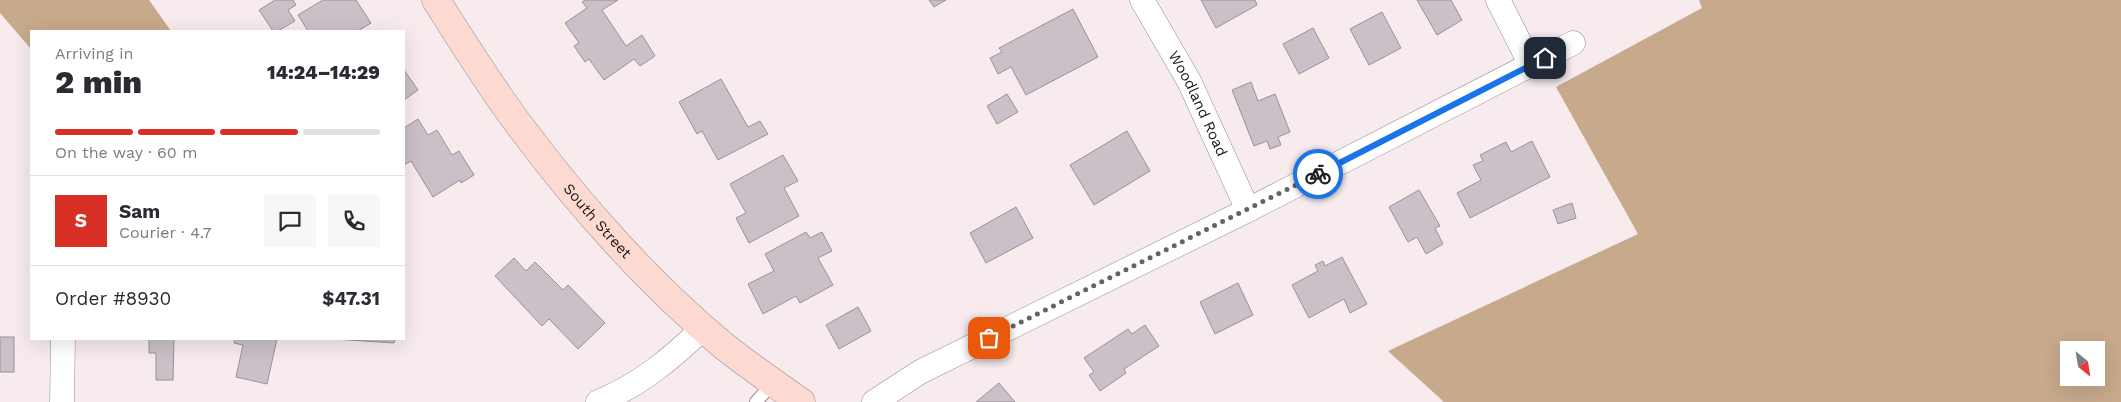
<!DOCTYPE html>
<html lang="en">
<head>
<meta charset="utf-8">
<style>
  :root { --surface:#fff; --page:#f7f7f7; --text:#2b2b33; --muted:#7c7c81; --line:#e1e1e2; --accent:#d93025 }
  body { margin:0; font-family:"Work Sans",sans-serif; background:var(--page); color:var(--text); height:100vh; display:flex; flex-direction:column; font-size:19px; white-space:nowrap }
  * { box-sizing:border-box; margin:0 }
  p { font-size:16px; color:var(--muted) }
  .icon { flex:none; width:28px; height:28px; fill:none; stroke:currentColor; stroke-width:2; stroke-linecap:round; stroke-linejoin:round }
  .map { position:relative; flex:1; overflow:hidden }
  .side { position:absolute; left:30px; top:30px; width:375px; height:310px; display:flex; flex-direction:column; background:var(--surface); border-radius:0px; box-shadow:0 5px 20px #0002 }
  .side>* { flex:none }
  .needle { width:32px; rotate:150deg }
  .controls { position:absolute; left:2060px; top:341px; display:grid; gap:10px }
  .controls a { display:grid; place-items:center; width:45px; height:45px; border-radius:0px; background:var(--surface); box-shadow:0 5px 20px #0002; font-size:25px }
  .pin { position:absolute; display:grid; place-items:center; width:42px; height:42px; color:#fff; margin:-21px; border-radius:10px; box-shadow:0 2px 8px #0006 }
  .courier { position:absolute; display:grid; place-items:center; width:50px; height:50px; margin:-25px; border:4px solid #1a73e8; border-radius:50%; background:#fff; color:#222; box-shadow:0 1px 6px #0007 }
  .overview em { font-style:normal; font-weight:800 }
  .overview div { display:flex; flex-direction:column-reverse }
  .overview { display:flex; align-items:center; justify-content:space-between; height:85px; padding:0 25px }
  h1 { font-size:32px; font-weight:800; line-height:38px }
  .bar { display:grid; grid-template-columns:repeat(4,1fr); gap:8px 5px; align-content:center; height:60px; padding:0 25px }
  .bar i { height:6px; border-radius:4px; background:var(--line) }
  .bar .on { background:var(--accent) }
  .bar p { grid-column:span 4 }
  .line { display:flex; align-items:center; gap:12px; padding:0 25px; border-top:1px solid var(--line) }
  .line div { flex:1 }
  .round { display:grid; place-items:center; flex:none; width:52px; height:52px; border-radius:0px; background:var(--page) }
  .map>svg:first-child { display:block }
  .forest { fill:#c7a98b; fill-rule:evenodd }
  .building { fill:#c9c1c7; stroke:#9a9299 }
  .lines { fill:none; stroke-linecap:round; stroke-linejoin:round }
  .service-casing { stroke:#988d90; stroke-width:14 }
  .minor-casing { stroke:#988d90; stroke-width:25 }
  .secondary-casing { stroke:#988d90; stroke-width:29 }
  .service { stroke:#fff; stroke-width:12 }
  .minor { stroke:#fff; stroke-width:24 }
  .secondary { stroke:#fcdad2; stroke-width:28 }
  .done { stroke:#696264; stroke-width:5; stroke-dasharray:0 9 }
  .route { stroke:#1a73e8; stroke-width:6 }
  .labels { text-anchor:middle; stroke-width:4.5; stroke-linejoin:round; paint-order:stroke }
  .street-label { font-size:15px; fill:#1c1819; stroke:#f7ebee }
</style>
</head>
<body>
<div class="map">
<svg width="2121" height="402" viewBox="0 0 2121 402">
  <rect width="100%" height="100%" fill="#f7ebee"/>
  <g class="forest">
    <polygon points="0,0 149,0 171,31 31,31 31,49 0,13"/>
    <path d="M 1699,0 L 2121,0 L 2121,402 L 1444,402 L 1388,351 L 1638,234 L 1556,87 L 1702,8 ZM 2069,350 L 2096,350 L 2096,378 L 2069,378 Z"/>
  </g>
  <g class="building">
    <polygon points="275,0 293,0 296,5 288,10 295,21 278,31 273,31 259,10"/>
    <polygon points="323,0 356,0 371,23 358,31 308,31 298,15"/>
    <polygon points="585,0 618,0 602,10 626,46 642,35 655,56 640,66 634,59 604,80 589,59 585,62 574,46 579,43 565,23 587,8 582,2"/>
    <polygon points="929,0 946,0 934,7"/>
    <polygon points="1201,0 1255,0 1257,5 1216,28"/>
    <polygon points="1417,0 1451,0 1462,20 1437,35"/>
    <polygon points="1073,9 1098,57 1026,95 1011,67 998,74 990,58 1002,52 999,48"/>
    <polygon points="1382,12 1401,48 1369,65 1350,29"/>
    <polygon points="1313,28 1329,58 1299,74 1283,44"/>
    <polygon points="404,70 418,90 404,100"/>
    <polygon points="721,79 748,127 760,121 768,134 718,160 702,131 697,134 679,102"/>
    <polygon points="1251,82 1258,101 1275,94 1290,132 1278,137 1281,145 1270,149 1267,141 1254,146 1232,90"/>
    <polygon points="1007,94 1018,112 997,124 987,106"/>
    <polygon points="418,119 428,135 437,130 452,155 459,151 474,175 461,183 460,180 433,197 411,161 404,165 404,128"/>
    <polygon points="1127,131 1150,171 1094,205 1070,165"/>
    <polygon points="1532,141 1550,177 1470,218 1457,193 1481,180 1473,165 1483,161 1480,155 1506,142 1511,152"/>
    <polygon points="783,155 798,181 784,188 799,216 749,243 736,218 746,213 730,184"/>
    <polygon points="1419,190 1440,226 1435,228 1443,244 1426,254 1417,237 1408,242 1389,207"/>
    <polygon points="1572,203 1576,218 1558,224 1553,210"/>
    <polygon points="1016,207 1033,238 986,263 970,233"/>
    <polygon points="806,232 810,238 822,232 832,251 818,258 833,285 800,303 796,296 763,314 748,284 774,271 765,254"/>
    <polygon points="1342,257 1367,304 1350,313 1344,299 1309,318 1292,285 1318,271 1315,265 1323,261 1325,266"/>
    <polygon points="514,258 526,271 535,262 563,290 568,285 605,323 578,349 549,319 542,326 495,276"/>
    <polygon points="1238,283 1253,315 1215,334 1200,302"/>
    <polygon points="858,307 871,331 839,349 826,325"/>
    <polygon points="1145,325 1159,346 1124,369 1126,373 1100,391 1089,375 1094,372 1084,358 1128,329 1132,334"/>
    <rect x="0" y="337" width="14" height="35"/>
    <polygon points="149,339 174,339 173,380 156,380 156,353 149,353"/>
    <polygon points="235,339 277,339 267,384 236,377 243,345 234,343"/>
    <polygon points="334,339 395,339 394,343"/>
    <polygon points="999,383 1015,402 976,402"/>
  </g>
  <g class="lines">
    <g class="service-casing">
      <polyline id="service" points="756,402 773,383"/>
    </g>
    <g class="minor-casing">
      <g id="minor">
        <path id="s1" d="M 1142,0 L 1189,81 L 1248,210"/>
        <polyline points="1498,0 1531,65"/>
        <polyline points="62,402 63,339"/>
        <path d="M 598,402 C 640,385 671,359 703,328"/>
        <polyline points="874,402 920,372 1248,210 1573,43"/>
      </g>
    </g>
    <g class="secondary-casing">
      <g id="secondary">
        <path id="s2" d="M 436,0 C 464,44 491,88 523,130 C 579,205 651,286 724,346 C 749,366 775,384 801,402"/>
      </g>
    </g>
    <use href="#service" class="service"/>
    <use href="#minor" class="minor"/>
    <use href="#secondary" class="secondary"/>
  </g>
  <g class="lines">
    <polyline class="done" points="989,338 1318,174"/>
    <polyline class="route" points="1318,174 1545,58"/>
  </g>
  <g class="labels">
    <g class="street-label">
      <text dy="5" stroke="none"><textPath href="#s1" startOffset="118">Woodland Road</textPath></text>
      <text dy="5" stroke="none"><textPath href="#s2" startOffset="274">South Street</textPath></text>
    </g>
  </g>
</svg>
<div class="controls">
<a><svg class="needle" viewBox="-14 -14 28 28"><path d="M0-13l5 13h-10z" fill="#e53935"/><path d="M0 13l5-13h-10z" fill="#7c7c81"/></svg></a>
</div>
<div class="pin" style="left:989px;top:338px;background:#ea580c"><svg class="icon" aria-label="bag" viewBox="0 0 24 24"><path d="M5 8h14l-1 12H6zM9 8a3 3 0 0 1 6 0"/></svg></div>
<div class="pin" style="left:1545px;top:58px;background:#1f2937"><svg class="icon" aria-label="home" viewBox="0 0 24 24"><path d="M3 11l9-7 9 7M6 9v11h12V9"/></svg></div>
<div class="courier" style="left:1318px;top:174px"><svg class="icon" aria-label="bike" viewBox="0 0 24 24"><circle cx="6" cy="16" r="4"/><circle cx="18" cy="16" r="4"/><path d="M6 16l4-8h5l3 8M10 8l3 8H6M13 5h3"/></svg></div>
<section class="side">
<div class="overview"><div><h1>2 min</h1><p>Arriving in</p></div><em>14:24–14:29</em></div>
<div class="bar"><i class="on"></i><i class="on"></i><i class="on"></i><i></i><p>On the way · 60 m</p></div>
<div class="line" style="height:90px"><b class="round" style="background:var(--accent);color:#fff">S</b><div><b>Sam</b><p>Courier · 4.7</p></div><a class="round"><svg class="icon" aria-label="chat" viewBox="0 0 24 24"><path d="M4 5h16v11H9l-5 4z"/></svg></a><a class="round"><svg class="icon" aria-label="phone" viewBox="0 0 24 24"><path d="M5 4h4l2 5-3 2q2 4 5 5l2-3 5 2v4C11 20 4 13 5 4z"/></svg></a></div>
<div class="line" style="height:65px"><div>Order #8930</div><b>$47.31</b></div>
</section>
</div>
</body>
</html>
